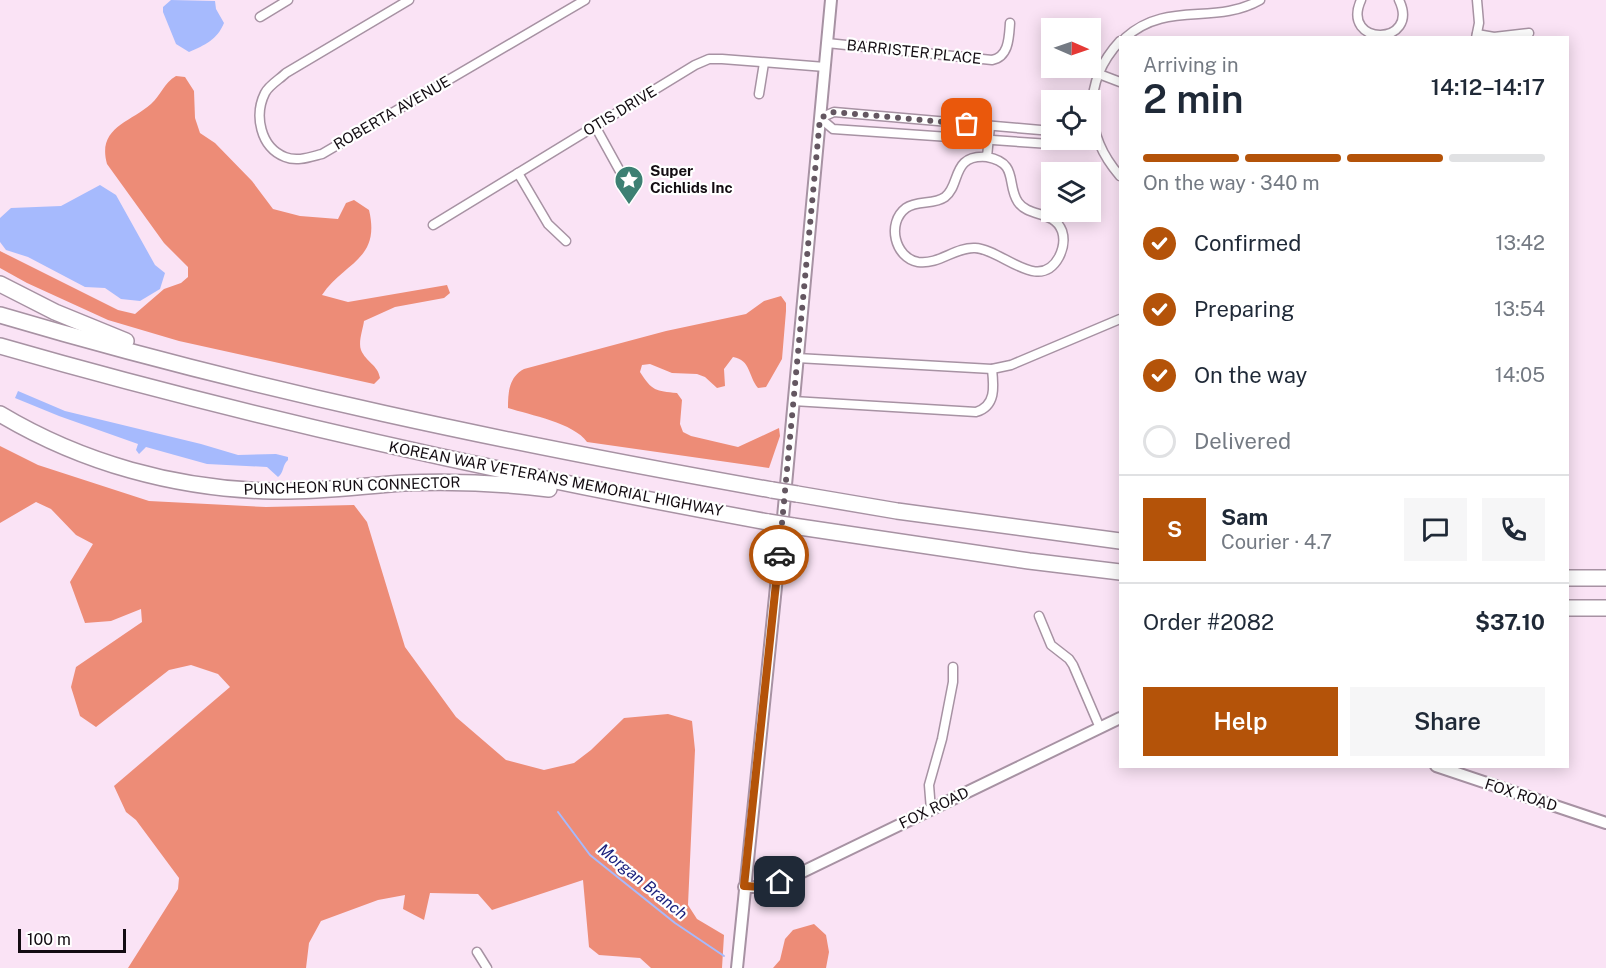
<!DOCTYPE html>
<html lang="en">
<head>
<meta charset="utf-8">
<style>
  :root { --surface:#fff; --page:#f6f6f7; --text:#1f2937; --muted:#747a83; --line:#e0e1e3; --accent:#b45309 }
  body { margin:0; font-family:"Public Sans",sans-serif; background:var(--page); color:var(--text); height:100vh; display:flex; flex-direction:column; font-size:22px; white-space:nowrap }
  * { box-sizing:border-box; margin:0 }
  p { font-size:20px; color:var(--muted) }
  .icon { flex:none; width:33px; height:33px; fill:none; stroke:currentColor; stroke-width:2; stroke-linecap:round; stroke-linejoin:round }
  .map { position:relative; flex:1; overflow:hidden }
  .details { position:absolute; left:1119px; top:36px; width:450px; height:732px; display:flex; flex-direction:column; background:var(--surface); border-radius:0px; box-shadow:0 3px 15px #0003 }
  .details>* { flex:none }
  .needle { width:39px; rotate:92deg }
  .tools { position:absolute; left:1041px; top:18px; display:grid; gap:12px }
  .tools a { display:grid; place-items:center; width:60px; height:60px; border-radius:0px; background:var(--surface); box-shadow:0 3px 15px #0003; font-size:30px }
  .scale { position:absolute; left:18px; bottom:15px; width:108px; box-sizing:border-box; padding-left:6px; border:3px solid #130c12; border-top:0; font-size:16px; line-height:21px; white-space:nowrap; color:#130c12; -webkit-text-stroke:4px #fff; paint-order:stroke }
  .pin { position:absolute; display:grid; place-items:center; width:51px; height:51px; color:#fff; margin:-26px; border-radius:12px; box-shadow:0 3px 9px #0006 }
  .courier { position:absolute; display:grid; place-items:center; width:60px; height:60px; margin:-30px; border:4px solid #b45309; border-radius:50%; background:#fff; color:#222; box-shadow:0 2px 8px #0007 }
  .summary em { font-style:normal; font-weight:600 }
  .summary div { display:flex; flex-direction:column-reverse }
  .summary { display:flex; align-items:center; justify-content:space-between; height:102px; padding:0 24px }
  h1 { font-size:39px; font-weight:600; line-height:45px }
  .bar { display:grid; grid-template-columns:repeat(4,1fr); gap:9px 6px; align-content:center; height:72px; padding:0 24px }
  .bar i { height:8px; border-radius:4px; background:var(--line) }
  .bar .active { background:var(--accent) }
  .bar p { grid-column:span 4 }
  .line { display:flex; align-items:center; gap:15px; padding:0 24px; border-top:2px solid var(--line) }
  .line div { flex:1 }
  .round { display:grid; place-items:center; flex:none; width:63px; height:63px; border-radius:0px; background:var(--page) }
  ol { padding:0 24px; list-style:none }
  li { display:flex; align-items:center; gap:18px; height:66px }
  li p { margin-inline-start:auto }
  li .icon { padding:6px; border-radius:50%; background:var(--accent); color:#fff; stroke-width:4 }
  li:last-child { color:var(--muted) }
  li i { width:33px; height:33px; border:3px solid var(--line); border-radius:50% }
  .action { display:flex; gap:12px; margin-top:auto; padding:12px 24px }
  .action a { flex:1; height:69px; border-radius:0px; background:var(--accent); color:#fff; font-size:24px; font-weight:600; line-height:69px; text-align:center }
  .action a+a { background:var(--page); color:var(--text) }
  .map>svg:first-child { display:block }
  .forest { fill:#ed8c77 }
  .water { fill:#a6bafd }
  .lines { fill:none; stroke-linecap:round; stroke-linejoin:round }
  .stream { stroke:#a6bafd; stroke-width:2 }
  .minor-casing { stroke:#a792a3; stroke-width:11 }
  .tertiary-casing { stroke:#a792a3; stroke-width:14 }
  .motorway-casing { stroke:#a792a3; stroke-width:18 }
  .minor { stroke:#fff; stroke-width:8 }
  .tertiary { stroke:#fff; stroke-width:10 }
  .motorway { stroke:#fff; stroke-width:15 }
  .motorway-bridge-casing { stroke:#a792a3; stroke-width:18; stroke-linecap:butt }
  .motorway-bridge { stroke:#fff; stroke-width:15 }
  .done { stroke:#645761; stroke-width:6; stroke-dasharray:0 10.8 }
  .route { stroke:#b45309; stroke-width:8 }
  .labels { text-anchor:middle; stroke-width:4.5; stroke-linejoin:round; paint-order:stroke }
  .street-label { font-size:15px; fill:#130c12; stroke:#fff }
  .poi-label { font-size:15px; font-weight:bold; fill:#130c12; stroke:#fff; text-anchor:start }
  .water-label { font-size:16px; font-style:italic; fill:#191f7c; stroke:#fff }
</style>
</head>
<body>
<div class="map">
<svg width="1606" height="968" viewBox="0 0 1606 968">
  <rect width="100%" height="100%" fill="#fae3f5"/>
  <g class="forest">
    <path d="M 176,76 L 185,77 L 194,91 L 195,118 L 200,133 L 215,143 L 252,181 L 273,209 L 300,216 L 338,219 L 346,203 L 354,200 L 369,210 C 381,260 344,262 322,295 L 348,302 L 447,285 L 450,293 L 444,298 L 395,307 L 364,321 C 363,329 358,342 361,350 C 366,362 378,365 380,378 L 374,384 L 179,341 L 108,320 L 27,283 L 0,268 L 0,251 L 118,310 L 135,314 L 164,289 L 181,283 L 188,277 L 188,267 L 164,243 L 107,164 C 97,128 129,123 151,104 C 161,95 164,83 176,76 Z"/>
    <path d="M 781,296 L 786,303 L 786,311 L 782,359 L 766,387 L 758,388 C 748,376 751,360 733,357 L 724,369 L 725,386 L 717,388 L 705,377 L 697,374 L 672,373 L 650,364 L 642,365 L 640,372 C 652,391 656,391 677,393 L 682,400 L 680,424 L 683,432 L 691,436 L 738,447 L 779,428 L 780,436 L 769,468 L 587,442 C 574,423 530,415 508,408 C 508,392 509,377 524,369 L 666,331 L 746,314 L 764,301 Z"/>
    <polygon points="0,446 38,465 149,501 266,507 354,505 367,522 405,647 456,717 506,760 544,770 574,763 591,750 624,718 668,714 692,721 695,750 688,905 697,919 724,935 722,968 651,968 640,958 599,955 589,947 583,880 492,910 478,894 430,893 424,920 403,909 405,895 378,900 321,921 309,943 306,968 128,968 178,889 179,878 136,820 126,812 114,786 230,687 218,674 191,665 169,670 96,727 80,716 71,687 76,667 142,622 141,609 111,621 85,623 70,582 93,544 76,535 51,509 36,502 0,523"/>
    <polygon points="814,924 826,935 829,952 826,968 773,968 780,960 785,939 793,930"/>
  </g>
  <g class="water">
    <path d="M 171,0 L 215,1 L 216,9 L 224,23 C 217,40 205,45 189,52 L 176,44 L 163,12 L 163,7 Z"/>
    <polygon points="100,185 116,195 155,265 165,273 160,289 140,301 121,299 105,288 85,287 28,257 6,250 0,242 0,218 11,208 61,206"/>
    <path d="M 18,391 L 65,411 L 201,444 L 238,455 L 276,454 L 288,457 L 288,460 C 282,465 284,473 278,477 L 267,467 L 207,464 L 146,447 L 139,454 L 136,450 L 138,444 L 59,416 L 15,398 Z"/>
  </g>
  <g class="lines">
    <polyline class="stream" points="558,812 590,855 675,923 724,956"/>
    <g class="minor-casing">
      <g id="minor">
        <path d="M 409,0 L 286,73 C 280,79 269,85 265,93 C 254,115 260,147 285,157 C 297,162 310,157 322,154 L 585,0"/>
        <path d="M 1361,0 C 1340,47 1421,46 1399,0"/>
        <polyline points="260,17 288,0"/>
        <polyline points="1477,34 1494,37 1529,33"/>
        <path d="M 1125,38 C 1167,0 1214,26 1260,0"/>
        <polyline points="1476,38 1479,23 1477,0"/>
        <path d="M 1120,41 C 1082,82 1084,135 1120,176"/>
        <path d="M 827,43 L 992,60 C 1009,57 1009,37 1010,23"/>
        <polyline points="1099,74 1120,82"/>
        <polyline points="759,94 764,63"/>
        <polyline points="595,126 627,184"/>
        <polyline points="1052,131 834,112 820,118 833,129 1050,144 1075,144 1097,140"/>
        <path d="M 987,157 C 1019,163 1006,184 1018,202 C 1029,218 1054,210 1062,231 C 1065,240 1063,249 1059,257 C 1039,294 1002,249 975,248 C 955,247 939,265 918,262 C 895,258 886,223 906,208 C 917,200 934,205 945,197 C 961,185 951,154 987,157 L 990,126"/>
        <polyline points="518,173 548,224 566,241"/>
        <polyline points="433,225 695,65 709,59 722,59 825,67"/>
        <polyline points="797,358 992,369 1011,365 1120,319"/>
        <path d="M 793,401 L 976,412 C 996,406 994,387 992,369"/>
        <polyline points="1039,616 1051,645 1069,659 1073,665 1100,728"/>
        <polyline points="931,810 929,785 942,739 953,682 953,667"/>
        <polyline points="477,952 487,968"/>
      </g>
    </g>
    <g class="tertiary-casing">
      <g id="tertiary">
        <polyline points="1436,766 1606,823"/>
        <polyline points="744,887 765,887 792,877 1120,718"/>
        <polyline points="737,968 782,528 831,0"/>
      </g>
    </g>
    <g class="motorway-casing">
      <g id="motorway">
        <polyline points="0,284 55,312 126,341"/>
        <path d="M 0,315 C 253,390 512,444 772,490"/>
        <path d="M 0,346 C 253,419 510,475 768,522"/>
        <path d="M 0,414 C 82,463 176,489 272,491 C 316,492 360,486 404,483 C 453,481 501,483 549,489"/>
        <polyline points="797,494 897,511 1120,541"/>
        <polyline points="793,526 1029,561 1120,572"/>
        <polyline points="1568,578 1606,578"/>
        <polyline points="1568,608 1606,608"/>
      </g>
    </g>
    <use href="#minor" class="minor"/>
    <use href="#tertiary" class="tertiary"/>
    <use href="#motorway" class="motorway"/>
    <g class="motorway-bridge-casing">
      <g id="motorway-bridge">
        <polyline points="772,490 797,494"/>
        <polyline points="768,522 793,526"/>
      </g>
    </g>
    <use href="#motorway-bridge" class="motorway-bridge"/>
  </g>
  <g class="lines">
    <polyline class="done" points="779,555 820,118 834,112 967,124"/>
    <polyline class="route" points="779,555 744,886 765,887 780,882"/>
  </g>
  <defs>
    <g id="sight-pin" transform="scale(1.5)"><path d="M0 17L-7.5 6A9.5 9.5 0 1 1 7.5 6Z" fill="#3d8073" stroke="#fff"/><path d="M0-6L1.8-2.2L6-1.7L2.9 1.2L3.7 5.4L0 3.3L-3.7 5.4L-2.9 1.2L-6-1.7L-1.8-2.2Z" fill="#fff"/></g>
  </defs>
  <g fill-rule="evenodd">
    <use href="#sight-pin" x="629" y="180"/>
  </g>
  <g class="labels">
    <g class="street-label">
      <text transform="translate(914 52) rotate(6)" y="5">BARRISTER PLACE</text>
      <text transform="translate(620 111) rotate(-31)" y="5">OTIS DRIVE</text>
      <text transform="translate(392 113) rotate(-30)" y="5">ROBERTA AVENUE</text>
      <text transform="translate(556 479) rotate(11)" y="5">KOREAN WAR VETERANS MEMORIAL HIGHWAY</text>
      <text transform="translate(352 486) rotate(-2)" y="5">PUNCHEON RUN CONNECTOR</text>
      <text transform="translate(1521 795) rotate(18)" y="5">FOX ROAD</text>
      <text transform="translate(934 808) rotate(-26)" y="5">FOX ROAD</text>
    </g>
    <g class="poi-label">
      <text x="650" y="176">Super<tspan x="650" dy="17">Cichlids Inc</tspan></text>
    </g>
    <g class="water-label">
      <text transform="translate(643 881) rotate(39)" y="6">Morgan Branch</text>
    </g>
  </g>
</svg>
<div class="tools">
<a><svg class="needle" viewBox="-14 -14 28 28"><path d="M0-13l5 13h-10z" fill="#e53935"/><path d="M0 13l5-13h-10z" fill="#747a83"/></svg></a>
<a><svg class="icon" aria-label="locate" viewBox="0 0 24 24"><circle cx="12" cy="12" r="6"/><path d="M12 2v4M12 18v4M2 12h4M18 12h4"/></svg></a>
<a><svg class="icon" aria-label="layers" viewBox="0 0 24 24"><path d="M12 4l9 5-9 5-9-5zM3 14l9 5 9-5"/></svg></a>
</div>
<div class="scale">100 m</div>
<div class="pin" style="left:967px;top:124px;background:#ea580c"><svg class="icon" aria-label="bag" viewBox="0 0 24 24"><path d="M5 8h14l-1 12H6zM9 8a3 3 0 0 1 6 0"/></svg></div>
<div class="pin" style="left:780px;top:882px;background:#1f2937"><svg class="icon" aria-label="home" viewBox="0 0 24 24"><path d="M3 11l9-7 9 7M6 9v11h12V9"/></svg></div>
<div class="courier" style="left:779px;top:555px"><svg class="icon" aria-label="car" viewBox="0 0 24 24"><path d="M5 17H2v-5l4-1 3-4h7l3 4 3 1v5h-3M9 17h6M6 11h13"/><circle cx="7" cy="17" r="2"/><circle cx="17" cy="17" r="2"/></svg></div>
<section class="details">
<div class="summary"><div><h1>2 min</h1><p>Arriving in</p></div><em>14:12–14:17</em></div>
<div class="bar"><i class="active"></i><i class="active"></i><i class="active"></i><i></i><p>On the way · 340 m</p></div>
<ol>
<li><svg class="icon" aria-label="check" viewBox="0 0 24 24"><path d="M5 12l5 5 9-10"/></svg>Confirmed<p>13:42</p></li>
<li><svg class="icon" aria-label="check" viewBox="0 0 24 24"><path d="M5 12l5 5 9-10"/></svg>Preparing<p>13:54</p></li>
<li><svg class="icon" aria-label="check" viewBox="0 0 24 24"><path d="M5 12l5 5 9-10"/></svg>On the way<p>14:05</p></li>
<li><i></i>Delivered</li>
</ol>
<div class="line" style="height:108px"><b class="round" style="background:var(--accent);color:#fff">S</b><div><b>Sam</b><p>Courier · 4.7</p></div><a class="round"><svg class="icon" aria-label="chat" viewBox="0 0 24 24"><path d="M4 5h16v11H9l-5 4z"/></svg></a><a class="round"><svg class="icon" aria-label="phone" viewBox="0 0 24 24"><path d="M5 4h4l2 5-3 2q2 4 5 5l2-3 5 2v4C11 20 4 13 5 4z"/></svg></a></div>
<div class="line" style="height:78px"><div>Order #2082</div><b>$37.10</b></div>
<div class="action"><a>Help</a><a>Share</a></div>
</section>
</div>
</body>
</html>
